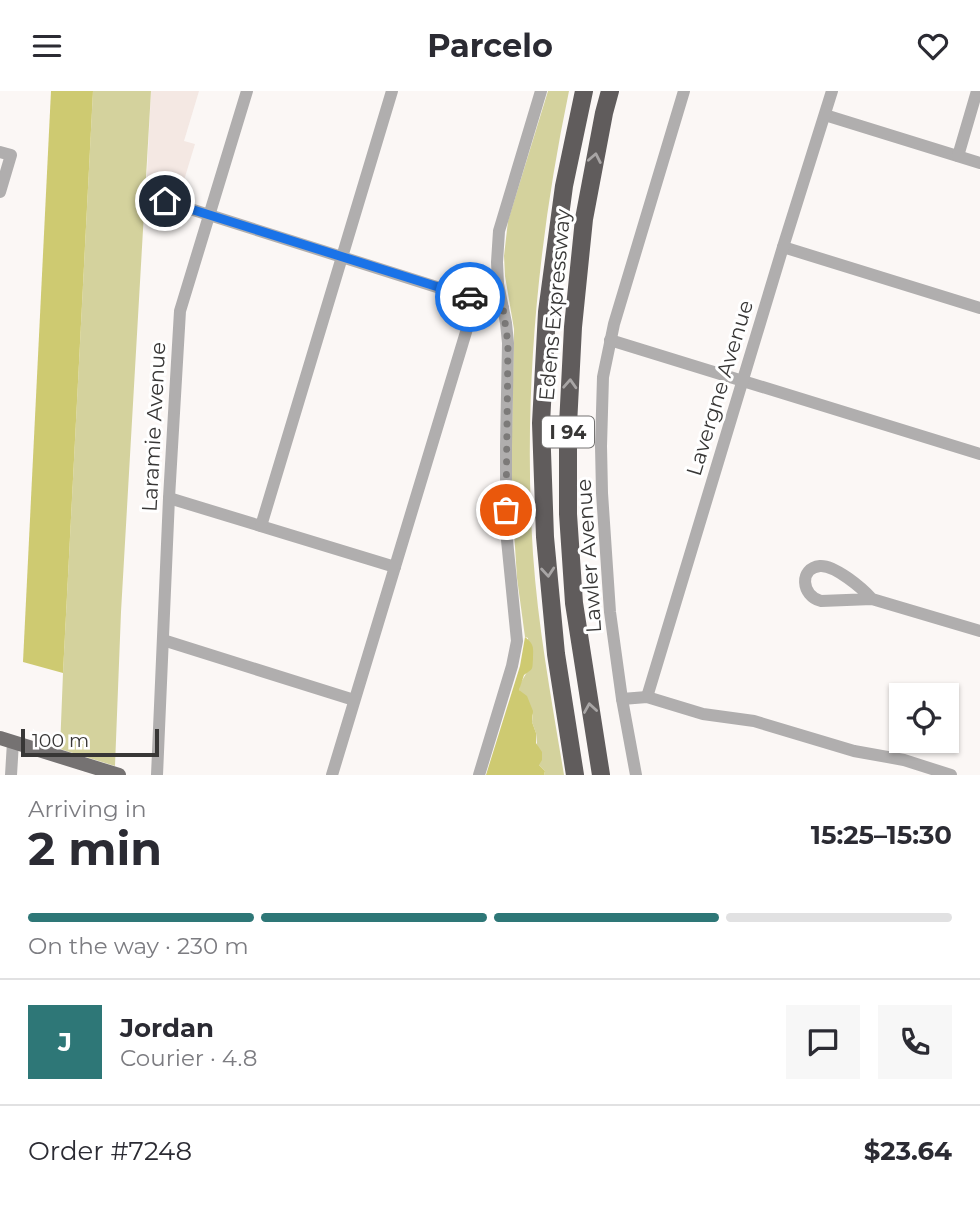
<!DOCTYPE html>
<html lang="en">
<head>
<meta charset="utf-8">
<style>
  :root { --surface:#fff; --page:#f7f7f7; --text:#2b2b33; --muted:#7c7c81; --line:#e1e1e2; --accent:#2e7777 }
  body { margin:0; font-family:Montserrat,sans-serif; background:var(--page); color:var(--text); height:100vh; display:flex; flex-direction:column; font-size:26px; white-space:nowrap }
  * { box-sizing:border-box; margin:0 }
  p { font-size:23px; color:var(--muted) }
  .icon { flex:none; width:38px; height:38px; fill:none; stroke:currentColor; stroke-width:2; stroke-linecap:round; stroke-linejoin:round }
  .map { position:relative; height:684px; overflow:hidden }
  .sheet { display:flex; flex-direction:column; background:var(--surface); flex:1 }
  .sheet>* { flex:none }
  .controls { position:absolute; left:889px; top:592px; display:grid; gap:14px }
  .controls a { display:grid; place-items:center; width:70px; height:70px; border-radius:0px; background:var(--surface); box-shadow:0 2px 5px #0004; font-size:35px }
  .scale { position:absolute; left:21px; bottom:18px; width:138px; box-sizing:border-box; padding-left:7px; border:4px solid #383736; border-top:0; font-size:19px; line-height:24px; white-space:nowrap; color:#383736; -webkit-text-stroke:5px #fff; paint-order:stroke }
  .pin { position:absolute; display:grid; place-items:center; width:60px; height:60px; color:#fff; margin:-30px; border:4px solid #fff; border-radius:50%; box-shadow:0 2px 7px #0007 }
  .courier { position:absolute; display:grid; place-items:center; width:70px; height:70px; margin:-35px; border:5px solid #1a73e8; border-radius:50%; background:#fff; color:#222; box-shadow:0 2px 9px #0007 }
  .head em { font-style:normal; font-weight:700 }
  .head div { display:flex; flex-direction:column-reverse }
  .head { display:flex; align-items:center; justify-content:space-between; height:119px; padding:0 28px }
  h1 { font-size:46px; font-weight:700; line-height:52px }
  .bar { display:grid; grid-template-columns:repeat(4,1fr); gap:10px 7px; align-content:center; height:84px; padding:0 28px }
  .bar i { height:9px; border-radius:5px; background:var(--line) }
  .bar .active { background:var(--accent) }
  .bar p { grid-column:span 4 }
  .line { display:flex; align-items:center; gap:18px; padding:0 28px; border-top:2px solid var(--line) }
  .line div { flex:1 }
  .round { display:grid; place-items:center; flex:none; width:74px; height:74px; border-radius:0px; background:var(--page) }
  header { display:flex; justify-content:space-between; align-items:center; height:91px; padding:0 28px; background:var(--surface); font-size:32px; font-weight:700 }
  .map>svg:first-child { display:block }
  .built { fill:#f4e8e3 }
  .green { fill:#d4d29d }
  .forest { fill:#ceca71 }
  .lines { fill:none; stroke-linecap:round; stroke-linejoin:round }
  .minor { stroke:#b0aeae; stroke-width:12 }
  .major { stroke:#757272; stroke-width:14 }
  .highway { stroke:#605c5c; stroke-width:18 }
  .oneway { stroke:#a8a5a5 }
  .done { stroke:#7c7a79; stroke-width:7; stroke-dasharray:0 12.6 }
  .route { stroke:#1a73e8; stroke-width:9 }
  .labels { text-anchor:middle; stroke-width:6; stroke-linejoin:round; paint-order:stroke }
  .shield { fill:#fff; stroke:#747372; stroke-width:2 }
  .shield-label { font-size:19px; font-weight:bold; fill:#383736 }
  .street-label { font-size:21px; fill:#383736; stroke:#fff }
</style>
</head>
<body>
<header><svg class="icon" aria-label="menu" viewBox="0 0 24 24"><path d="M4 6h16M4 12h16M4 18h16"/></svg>Parcelo<svg class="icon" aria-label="heart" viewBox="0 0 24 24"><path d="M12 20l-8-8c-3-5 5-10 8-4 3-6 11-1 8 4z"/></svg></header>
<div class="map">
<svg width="980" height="684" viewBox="0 0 980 684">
  <rect width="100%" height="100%" fill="#fbf7f5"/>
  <polygon class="built" points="151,0 199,0 184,50 195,53 171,132 145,123"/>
  <g class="green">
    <polygon points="93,0 151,0 121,521 115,675 60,658 63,582"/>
    <path d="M 548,0 L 569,0 C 537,154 523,306 533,463 C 538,537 552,611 564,684 L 544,684 L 545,680 L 539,674 L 536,642 L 532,631 L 533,624 L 519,599 L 520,593 L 527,581 L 528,547 L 525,546 L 517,487 L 511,393 L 514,238 L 505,185 L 504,165 L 508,130 Z"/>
  </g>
  <g class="forest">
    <polygon points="51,0 93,0 63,582 23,571"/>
    <path d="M 525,546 C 535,554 533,557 533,568 C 532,579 534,577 524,584 L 519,599 L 527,605 L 533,620 L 532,631 L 536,642 L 536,652 L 542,661 L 542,669 L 539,674 L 545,680 L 544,684 L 486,684 L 520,575 Z"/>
  </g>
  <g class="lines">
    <g class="minor">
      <polyline points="825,24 980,72"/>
      <polyline points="0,61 11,64 0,101"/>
      <polyline points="958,65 977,0"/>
      <polyline points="165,110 503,217"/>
      <polyline points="783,156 980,217"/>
      <polyline points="610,249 980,363"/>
      <polyline points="169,407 395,476"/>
      <polyline points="261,435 392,0"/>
      <path d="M 872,508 C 862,497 835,474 820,475 C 799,477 801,505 821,510 L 872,508 L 980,540"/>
      <polyline points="163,549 354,609"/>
      <polyline points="647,606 783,156 832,0"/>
      <polyline points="622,608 647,606 703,623 754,630 854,660 904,669 951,684"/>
      <polyline points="11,684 13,651"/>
      <polyline points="157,684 169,407 180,220 247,0"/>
      <polyline points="332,684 476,208"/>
      <polyline points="479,684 512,575 517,550 506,439 506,355 508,252 506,232 498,193 497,171 499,140 541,0"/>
      <polyline points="636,684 622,608 610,521 602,402 601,355 603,286 614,233 684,0"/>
    </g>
    <polyline class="major" points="0,647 119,684"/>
    <g class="highway">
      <polyline points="575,684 556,563 545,446 541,332 547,221 564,95 584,0"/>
      <polyline points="601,684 574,512 568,423 568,334 573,236 584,128 604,22 610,0"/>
    </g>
  </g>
  <defs><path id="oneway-chevron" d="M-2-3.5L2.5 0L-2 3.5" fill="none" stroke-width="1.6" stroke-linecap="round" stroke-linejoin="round" transform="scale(1.75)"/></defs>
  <g class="oneway">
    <use href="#oneway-chevron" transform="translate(595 67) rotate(-79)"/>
    <use href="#oneway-chevron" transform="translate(570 293) rotate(-87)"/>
    <use href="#oneway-chevron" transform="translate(548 481) rotate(85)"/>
    <use href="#oneway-chevron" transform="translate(590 617) rotate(-99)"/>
  </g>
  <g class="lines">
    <polyline class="done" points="470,206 503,217 508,252 506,419"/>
    <polyline class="route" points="165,110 470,206"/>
  </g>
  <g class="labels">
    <rect class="shield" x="542" y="325.5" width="52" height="31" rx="5"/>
    <g class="shield-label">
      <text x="568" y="348">I 94</text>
    </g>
    <g class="street-label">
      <text transform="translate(555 214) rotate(-85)" y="7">Edens Expressway</text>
      <text transform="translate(720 297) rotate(-73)" y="7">Lavergne Avenue</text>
      <text transform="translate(154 336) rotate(-87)" y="7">Laramie Avenue</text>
      <text transform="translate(589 465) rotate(-94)" y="7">Lawler Avenue</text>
    </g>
  </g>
</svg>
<div class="controls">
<a><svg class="icon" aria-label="locate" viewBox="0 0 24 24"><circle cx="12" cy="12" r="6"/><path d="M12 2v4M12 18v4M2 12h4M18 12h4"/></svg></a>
</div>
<div class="scale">100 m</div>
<div class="pin" style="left:506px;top:419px;background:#ea580c"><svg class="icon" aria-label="bag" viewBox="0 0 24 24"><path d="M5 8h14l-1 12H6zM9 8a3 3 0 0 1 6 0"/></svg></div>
<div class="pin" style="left:165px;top:110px;background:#1f2937"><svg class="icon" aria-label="home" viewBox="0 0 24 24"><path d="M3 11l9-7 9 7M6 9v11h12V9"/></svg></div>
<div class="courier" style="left:470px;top:206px"><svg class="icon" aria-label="car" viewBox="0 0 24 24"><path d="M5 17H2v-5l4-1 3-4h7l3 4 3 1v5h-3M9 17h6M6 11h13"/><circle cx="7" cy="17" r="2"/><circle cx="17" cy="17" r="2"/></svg></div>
</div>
<section class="sheet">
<div class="head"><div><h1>2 min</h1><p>Arriving in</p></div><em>15:25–15:30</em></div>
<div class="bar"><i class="active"></i><i class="active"></i><i class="active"></i><i></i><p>On the way · 230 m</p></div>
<div class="line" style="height:126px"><b class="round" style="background:var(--accent);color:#fff">J</b><div><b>Jordan</b><p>Courier · 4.8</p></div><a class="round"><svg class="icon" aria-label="chat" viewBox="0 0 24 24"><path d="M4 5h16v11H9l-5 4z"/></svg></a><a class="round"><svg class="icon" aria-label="phone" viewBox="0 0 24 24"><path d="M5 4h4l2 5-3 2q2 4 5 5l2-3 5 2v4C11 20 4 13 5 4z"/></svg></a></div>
<div class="line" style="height:91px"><div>Order #7248</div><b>$23.64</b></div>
</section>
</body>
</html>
